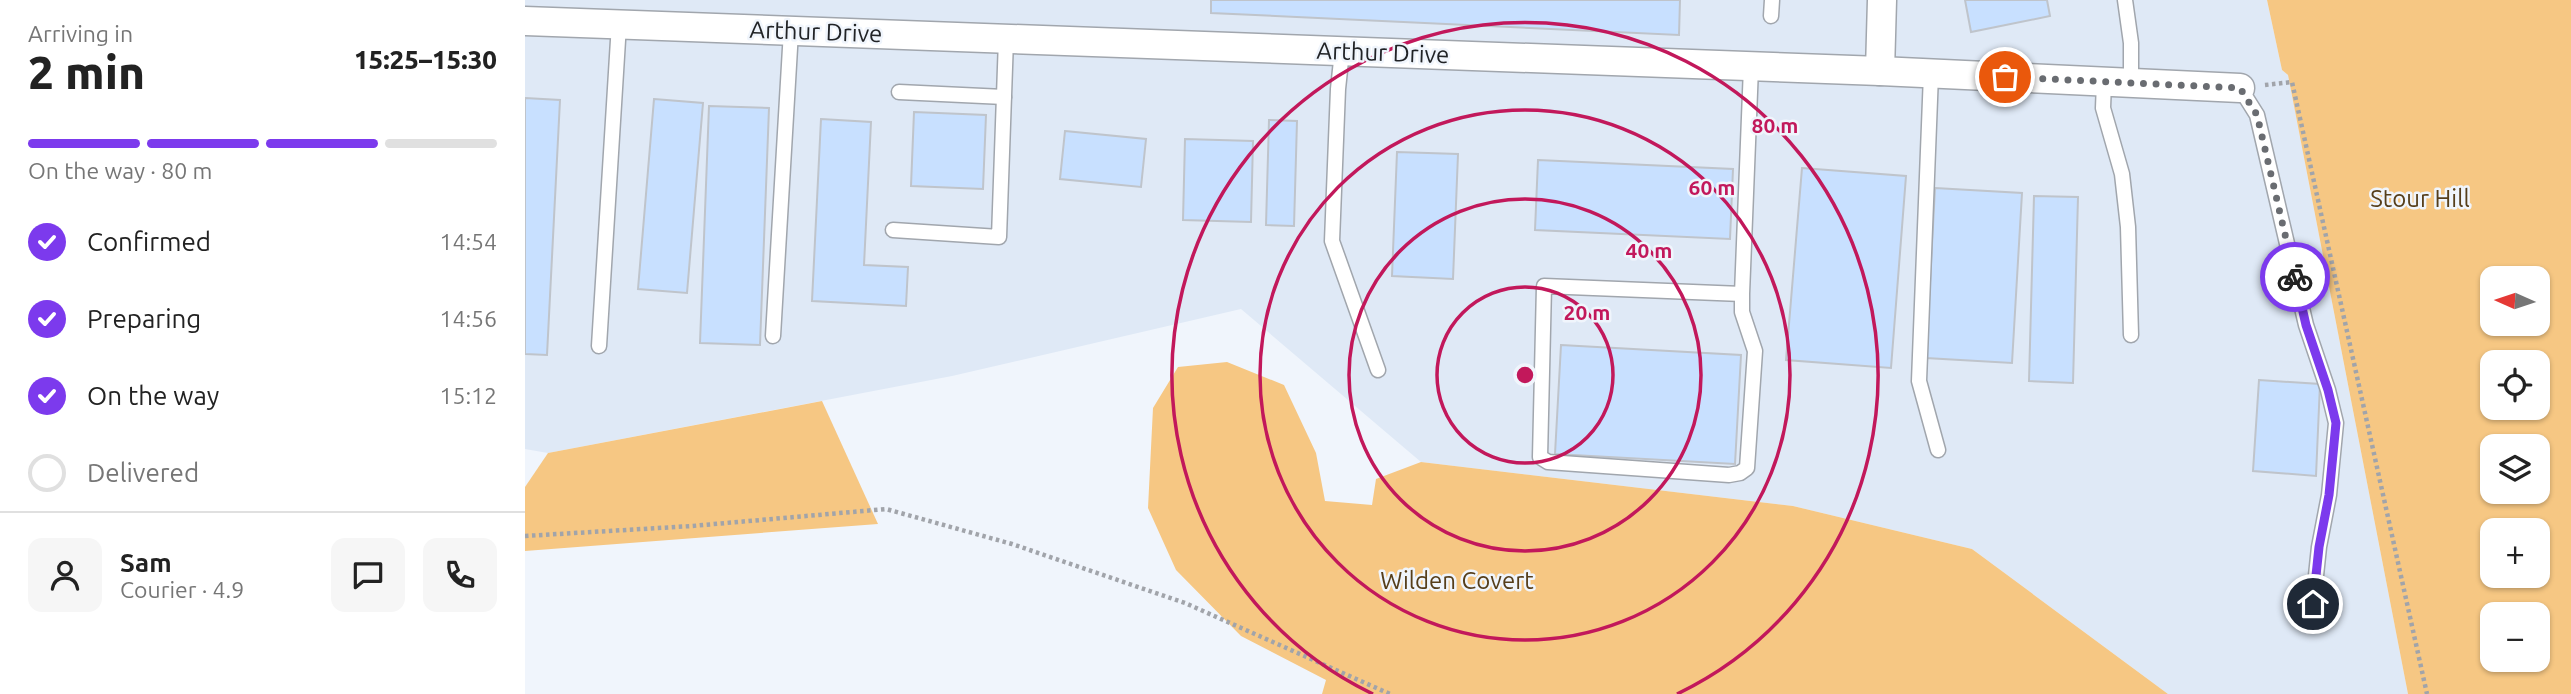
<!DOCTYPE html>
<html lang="en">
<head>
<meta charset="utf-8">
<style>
  :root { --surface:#fff; --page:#f6f6f6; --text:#222; --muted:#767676; --line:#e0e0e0; --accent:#7c3aed }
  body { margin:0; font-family:Ubuntu,sans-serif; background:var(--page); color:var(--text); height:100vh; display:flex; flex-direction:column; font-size:26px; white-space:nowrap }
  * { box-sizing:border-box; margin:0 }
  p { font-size:23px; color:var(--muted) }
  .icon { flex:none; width:38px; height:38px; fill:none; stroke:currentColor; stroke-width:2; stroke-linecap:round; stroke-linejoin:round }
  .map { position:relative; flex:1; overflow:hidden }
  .drawer { display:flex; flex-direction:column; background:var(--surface); width:525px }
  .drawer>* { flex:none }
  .needle { width:46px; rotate:273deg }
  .buttons { position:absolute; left:1955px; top:266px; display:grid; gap:14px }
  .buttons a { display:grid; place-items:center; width:70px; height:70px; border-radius:14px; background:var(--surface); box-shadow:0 2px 5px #0004; font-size:35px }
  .pin { position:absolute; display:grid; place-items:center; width:60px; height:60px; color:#fff; margin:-30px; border:4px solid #fff; border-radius:50%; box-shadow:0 2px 7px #0007 }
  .courier { position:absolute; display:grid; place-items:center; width:70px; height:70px; margin:-35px; border:5px solid #7c3aed; border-radius:50%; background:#fff; color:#222; box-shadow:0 2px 9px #0007 }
  .overview em { font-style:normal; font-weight:800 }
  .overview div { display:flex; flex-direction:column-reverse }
  .overview { display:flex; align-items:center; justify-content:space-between; height:119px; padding:0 28px }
  h1 { font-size:46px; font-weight:800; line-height:52px }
  .bar { display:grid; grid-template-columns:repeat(4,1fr); gap:10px 7px; align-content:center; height:84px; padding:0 28px }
  .bar i { height:9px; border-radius:5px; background:var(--line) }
  .bar .current { background:var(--accent) }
  .bar p { grid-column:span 4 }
  .line { display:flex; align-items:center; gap:18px; padding:0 28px; border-top:2px solid var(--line) }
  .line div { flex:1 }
  .round { display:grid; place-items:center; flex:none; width:74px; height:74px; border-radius:14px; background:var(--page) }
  ol { padding:0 28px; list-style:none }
  li { display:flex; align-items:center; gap:21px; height:77px }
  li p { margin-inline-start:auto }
  li .icon { padding:7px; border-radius:50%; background:var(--accent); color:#fff; stroke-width:4 }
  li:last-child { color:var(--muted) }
  li i { width:38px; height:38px; border:4px solid var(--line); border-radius:50% }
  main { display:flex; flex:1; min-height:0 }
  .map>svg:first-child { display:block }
  .built { fill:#dfe9f6 }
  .green { fill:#f6c783; fill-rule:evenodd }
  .building { fill:#c8e0ff; stroke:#bfc4cb; stroke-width:2 }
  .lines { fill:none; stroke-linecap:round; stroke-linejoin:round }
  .lane-casing { stroke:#a1a6ad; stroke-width:17 }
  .street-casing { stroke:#a1a6ad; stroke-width:31 }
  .path { stroke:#a1a4aa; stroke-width:4.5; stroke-dasharray:3.5 3.5; stroke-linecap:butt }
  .lane { stroke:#fff; stroke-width:14 }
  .street { stroke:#fff; stroke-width:28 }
  .done { stroke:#696c71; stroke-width:7; stroke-dasharray:0 12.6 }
  .route { stroke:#7c3aed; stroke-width:9 }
  .ring { fill:none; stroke:#c2185b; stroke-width:3.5 }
  .labels { text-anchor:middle; stroke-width:5; stroke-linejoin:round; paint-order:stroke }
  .street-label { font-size:24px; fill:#212326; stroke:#f0f5fc }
  .park-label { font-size:24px; fill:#563e1a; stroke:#f0f5fc }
  .centre { fill:#c2185b; stroke:#f0f5fc; stroke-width:3.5 }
  .ring-label { font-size:21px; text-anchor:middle; font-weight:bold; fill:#c2185b; stroke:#f0f5fc; stroke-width:5; stroke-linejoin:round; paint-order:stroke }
</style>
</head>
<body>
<main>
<section class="drawer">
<div class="overview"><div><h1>2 min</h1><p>Arriving in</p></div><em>15:25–15:30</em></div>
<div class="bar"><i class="current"></i><i class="current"></i><i class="current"></i><i></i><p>On the way · 80 m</p></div>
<ol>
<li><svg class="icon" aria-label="check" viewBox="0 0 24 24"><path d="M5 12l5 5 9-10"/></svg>Confirmed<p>14:54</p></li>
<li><svg class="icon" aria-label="check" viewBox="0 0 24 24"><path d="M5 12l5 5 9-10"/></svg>Preparing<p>14:56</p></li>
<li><svg class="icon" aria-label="check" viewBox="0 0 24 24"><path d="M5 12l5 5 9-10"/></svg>On the way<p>15:12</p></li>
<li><i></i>Delivered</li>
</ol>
<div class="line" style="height:126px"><a class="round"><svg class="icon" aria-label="person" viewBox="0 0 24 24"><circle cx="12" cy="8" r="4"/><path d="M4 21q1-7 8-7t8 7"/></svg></a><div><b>Sam</b><p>Courier · 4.9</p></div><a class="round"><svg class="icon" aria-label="chat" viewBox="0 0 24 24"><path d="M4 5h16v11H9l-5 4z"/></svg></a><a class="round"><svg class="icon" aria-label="phone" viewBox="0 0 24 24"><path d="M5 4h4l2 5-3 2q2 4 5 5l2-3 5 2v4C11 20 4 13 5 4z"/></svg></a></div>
</section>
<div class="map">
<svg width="2046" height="694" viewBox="0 0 2046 694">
  <rect width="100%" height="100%" fill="#f0f5fc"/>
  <polygon class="built" points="0,0 1742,0 1757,70 1763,75 1883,694 1643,694 1447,549 1268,506 896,462 716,309 427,376 23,453 0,449"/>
  <g class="green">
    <path d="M 1742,0 L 2046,0 L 2046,694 L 1883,694 L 1763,75 L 1757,70 ZM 1967,278 L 2012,278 L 2012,324 L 1967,324 ZM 1967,362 L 2012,362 L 2012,408 L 1967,408 ZM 2012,446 L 2012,492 L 1967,492 L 1967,446 ZM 1967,530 L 2012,530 L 2012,576 L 1967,576 ZM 1967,614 L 2012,614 L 2012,660 L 1967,660 Z"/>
    <polygon points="702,362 759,385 791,453 800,501 847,505 851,479 896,462 1268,506 1447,549 1643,694 797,694 801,680 716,636 651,570 623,508 628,408 653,367"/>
    <polygon points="297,401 353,524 0,551 0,487 23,453"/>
  </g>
  <g class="building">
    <polygon points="686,0 1155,0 1154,35 686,13"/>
    <polygon points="1440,0 1522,0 1525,16 1446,32"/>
    <polygon points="0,98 35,100 22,355 0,354"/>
    <polygon points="129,99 178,103 162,293 113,289"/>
    <polygon points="184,106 244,108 235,345 175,343"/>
    <polygon points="389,112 461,115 458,189 386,186"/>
    <polygon points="296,119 346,122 339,265 383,267 381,306 287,301"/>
    <polygon points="744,120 772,121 769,226 741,225"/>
    <polygon points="540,131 621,139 616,187 535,179"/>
    <polygon points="660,139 728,141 726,222 658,220"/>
    <polygon points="872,152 933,154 928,279 867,276"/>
    <polygon points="1013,160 1208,169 1205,239 1010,230"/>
    <polygon points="1277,168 1381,176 1366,368 1261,360"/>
    <polygon points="1410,188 1497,193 1487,363 1401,358"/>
    <polygon points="1509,196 1553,197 1548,383 1504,381"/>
    <polygon points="1036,345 1216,355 1210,464 1030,454"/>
    <polygon points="1734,380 1795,384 1791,476 1728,471"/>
  </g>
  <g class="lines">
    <g class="lane-casing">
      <g id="lane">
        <polyline points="1600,0 1606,43 1606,83"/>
        <polyline points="1246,16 1247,0"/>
        <polyline points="817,51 813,89 807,241 853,370"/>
        <polyline points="1406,74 1394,381 1413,450"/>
        <polyline points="1579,82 1578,108 1597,174 1603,227 1606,335"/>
        <polyline points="1715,88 1732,115 1781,325 1803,390 1811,423 1804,495 1794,547 1788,604"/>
        <polyline points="374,92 479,97"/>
        <polyline points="368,230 474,237 481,39"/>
        <polyline points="1217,294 1217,312 1230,351 1222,468 1215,473 1204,475 1023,462 1015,457 1019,286 1217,294 1226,67"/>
        <polyline points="248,336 266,31"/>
        <polyline points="74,346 94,24"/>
      </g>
    </g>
    <g class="street-casing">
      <g id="street">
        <polyline points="0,21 1355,71 1715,88"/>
        <polyline points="1355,71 1357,0"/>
      </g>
    </g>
    <g class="path">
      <polyline points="1740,85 1767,82 1902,694"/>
      <polyline points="0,536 167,526 361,509 487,544 660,603 865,694"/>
    </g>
    <use href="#lane" class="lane"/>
    <use href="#street" class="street"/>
  </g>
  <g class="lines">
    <polyline class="done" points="1480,77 1715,88 1732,115 1770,277"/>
    <polyline class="route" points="1770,277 1781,325 1803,390 1811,423 1804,495 1794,547 1788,604"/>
  </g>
  <g class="ring">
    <circle cx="1000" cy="375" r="88"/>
    <circle cx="1000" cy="375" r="176"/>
    <circle cx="1000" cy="375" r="265"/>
    <path d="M848 694A353 353 0 1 1 1152 694"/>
  </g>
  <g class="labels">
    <g class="street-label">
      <text transform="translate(291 32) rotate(2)" y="8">Arthur Drive</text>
      <text transform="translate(858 53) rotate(2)" y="8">Arthur Drive</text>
    </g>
    <g class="park-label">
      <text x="1895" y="207">Stour Hill</text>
      <text x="932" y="589">Wilden Covert</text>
    </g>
  </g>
  <circle cx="1000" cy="375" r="10" class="centre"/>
  <g class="ring-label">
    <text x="1250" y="133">80 m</text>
    <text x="1187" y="195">60 m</text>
    <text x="1124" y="258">40 m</text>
    <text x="1062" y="320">20 m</text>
  </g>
</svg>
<div class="buttons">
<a><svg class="needle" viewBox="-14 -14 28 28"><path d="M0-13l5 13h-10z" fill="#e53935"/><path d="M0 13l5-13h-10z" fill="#767676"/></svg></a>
<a><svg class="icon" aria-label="locate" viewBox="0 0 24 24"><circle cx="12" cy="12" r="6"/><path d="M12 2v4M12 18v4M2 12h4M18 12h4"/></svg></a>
<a><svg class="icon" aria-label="layers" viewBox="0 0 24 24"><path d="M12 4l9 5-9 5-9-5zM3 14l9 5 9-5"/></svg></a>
<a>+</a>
<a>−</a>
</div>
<div class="pin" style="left:1480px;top:77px;background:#ea580c"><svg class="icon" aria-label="bag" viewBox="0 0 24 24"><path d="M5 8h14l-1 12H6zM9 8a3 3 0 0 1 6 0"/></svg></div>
<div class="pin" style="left:1788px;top:604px;background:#1f2937"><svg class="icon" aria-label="home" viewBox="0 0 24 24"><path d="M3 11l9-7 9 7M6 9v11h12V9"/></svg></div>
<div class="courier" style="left:1770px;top:277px"><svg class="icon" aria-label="bike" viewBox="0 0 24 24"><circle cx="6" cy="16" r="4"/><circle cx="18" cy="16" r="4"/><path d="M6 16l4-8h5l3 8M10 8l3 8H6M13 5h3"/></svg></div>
</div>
</main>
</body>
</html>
